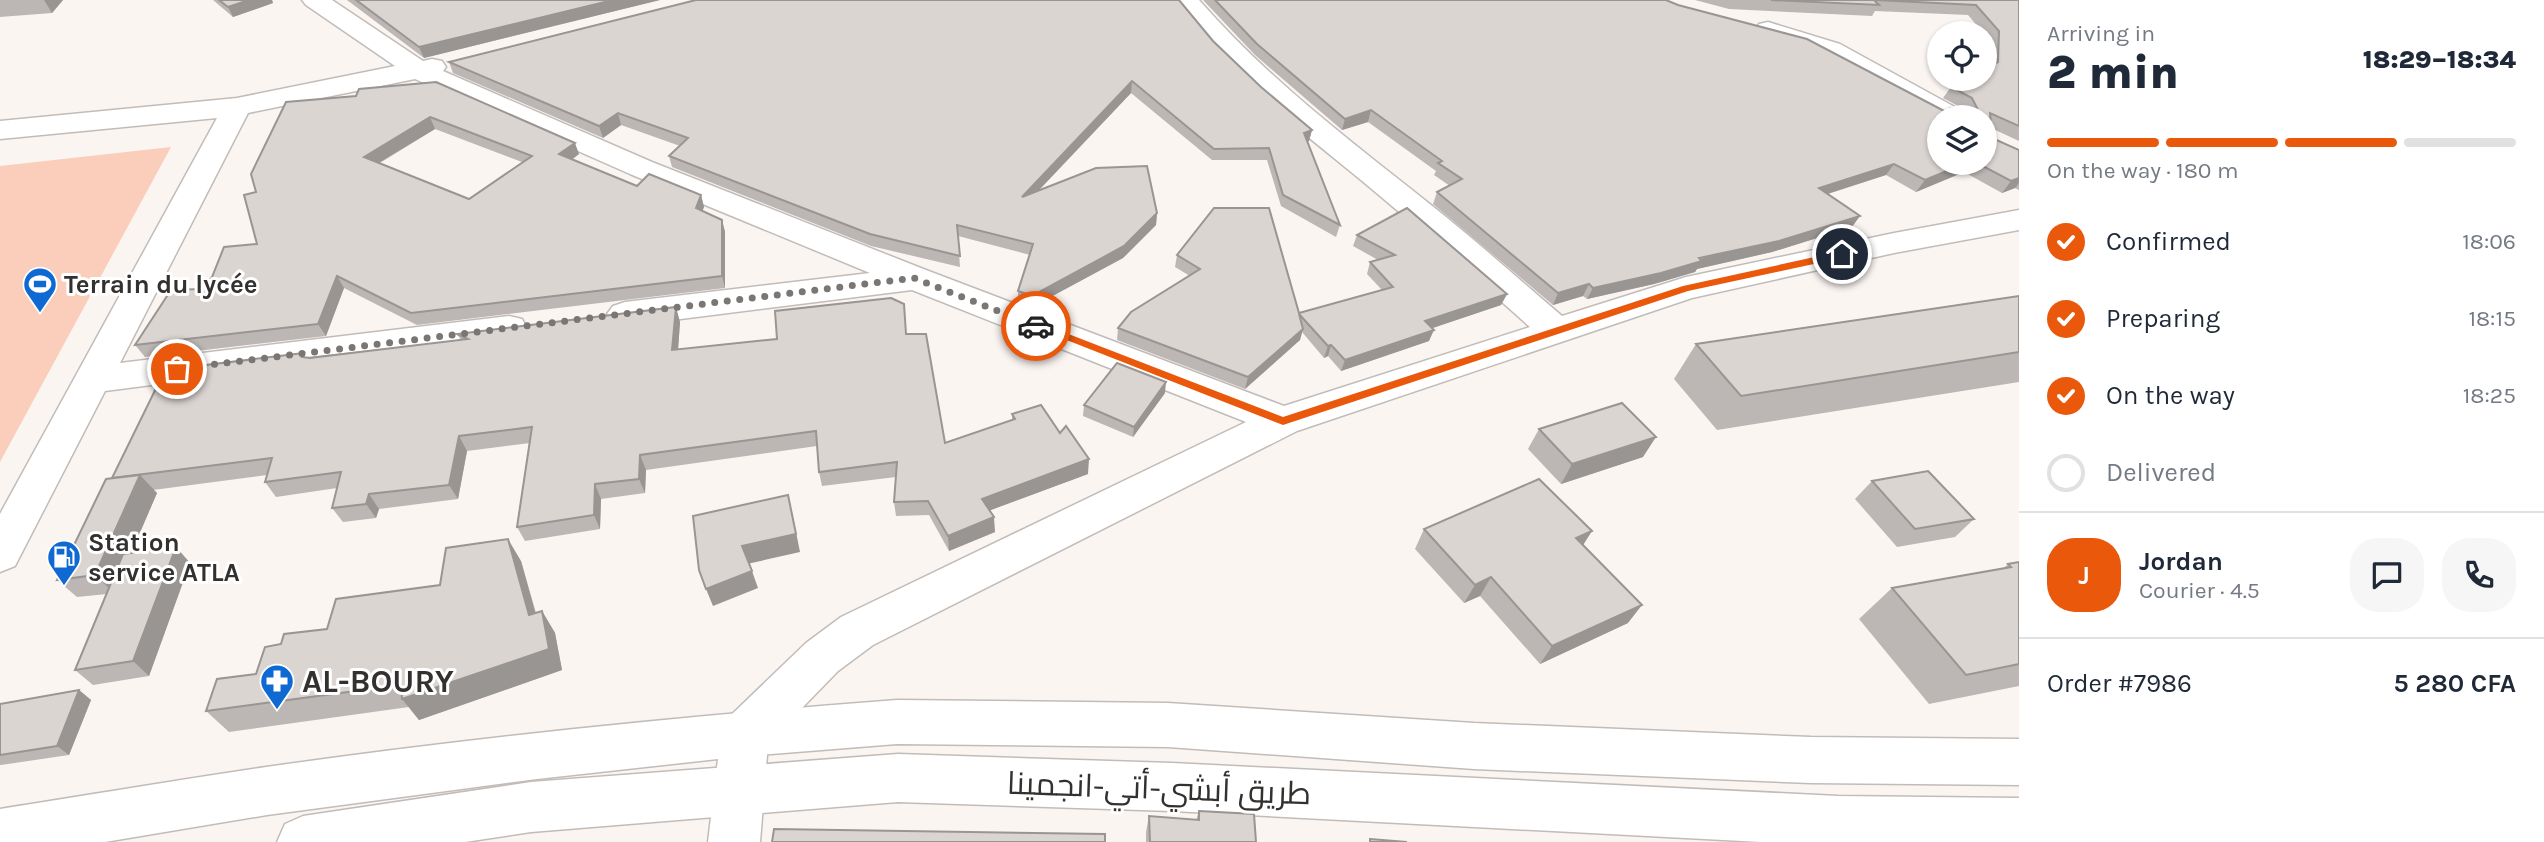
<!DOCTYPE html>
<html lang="en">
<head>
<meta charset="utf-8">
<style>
  :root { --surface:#fff; --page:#f6f6f7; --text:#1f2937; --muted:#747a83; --line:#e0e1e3; --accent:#ea580c }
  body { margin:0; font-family:Karla,Cairo,sans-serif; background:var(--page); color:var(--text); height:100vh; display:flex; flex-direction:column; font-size:26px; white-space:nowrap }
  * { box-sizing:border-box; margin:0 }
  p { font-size:23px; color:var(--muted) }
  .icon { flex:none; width:38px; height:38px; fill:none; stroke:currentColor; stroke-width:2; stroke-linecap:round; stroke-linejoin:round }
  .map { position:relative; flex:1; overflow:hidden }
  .details { display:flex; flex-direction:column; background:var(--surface); width:525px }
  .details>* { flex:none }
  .tools { position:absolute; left:1927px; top:21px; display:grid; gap:14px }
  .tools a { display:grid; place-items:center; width:70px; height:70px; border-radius:50%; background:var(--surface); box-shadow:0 2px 5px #0004; font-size:35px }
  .pin { position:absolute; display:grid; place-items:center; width:60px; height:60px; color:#fff; margin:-30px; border:4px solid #fff; border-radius:50%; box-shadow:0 2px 7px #0007 }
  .courier { position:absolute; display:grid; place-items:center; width:70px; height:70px; margin:-35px; border:5px solid #ea580c; border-radius:50%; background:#fff; color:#222; box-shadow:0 2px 9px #0007 }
  .headline em { font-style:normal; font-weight:800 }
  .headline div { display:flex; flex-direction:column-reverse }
  .headline { display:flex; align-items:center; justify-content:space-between; height:119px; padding:0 28px }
  h1 { font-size:46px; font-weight:800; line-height:52px }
  .bar { display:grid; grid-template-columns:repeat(4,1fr); gap:10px 7px; align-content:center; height:84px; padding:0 28px }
  .bar i { height:9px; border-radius:5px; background:var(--line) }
  .bar .selected { background:var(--accent) }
  .bar p { grid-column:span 4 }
  .line { display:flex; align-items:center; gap:18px; padding:0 28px; border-top:2px solid var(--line) }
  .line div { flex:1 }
  .round { display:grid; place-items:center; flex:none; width:74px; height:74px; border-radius:28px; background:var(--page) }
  ol { padding:0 28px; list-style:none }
  li { display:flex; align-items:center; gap:21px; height:77px }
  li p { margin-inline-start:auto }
  li .icon { padding:7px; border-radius:50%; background:var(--accent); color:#fff; stroke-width:4 }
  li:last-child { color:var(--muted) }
  li i { width:38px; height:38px; border:4px solid var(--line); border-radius:50% }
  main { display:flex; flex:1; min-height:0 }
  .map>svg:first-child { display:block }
  .green { fill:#faceba }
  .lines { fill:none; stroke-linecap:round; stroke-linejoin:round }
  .street-casing { stroke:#c2bcb9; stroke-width:3 }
  .highway-casing { stroke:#c2bcb9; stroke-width:3 }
  .street { fill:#fff; fill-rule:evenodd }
  .highway { fill:#fff; fill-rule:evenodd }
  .wall { fill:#bcb7b5; fill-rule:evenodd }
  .shaded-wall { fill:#999593 }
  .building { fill:#dbd5d2; stroke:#999593; stroke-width:2; fill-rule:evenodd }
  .route { fill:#ea580c }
  .done { stroke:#797673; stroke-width:7; stroke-dasharray:0 12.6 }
  .labels { text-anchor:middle; stroke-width:6; stroke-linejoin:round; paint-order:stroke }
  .poi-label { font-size:26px; font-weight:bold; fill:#33312f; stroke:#fff; text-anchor:start }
  .near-poi-label { font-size:32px; font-weight:bold; fill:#33312f; stroke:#fff; text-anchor:start }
  .near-street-label { font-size:32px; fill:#33312f; stroke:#fff }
</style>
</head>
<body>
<main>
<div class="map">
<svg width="2019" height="842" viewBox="0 0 2019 842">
  <rect width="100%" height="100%" fill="#fbf5f2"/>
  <polygon class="green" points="171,147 0,462 0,166"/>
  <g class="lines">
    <g class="street-casing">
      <g id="street">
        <path d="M 302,0 L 332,0 L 423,61 L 432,59 L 442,61 L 446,67 L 443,71 L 652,162 L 926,270 L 1284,406 L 1530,327 C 1474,277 1418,227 1361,180 C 1294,125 1222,72 1172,0 L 1199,0 C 1269,80 1348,139 1431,205 C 1476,241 1519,279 1562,316 L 1686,277 L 1894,233 L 2019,210 L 2019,230 L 1894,253 L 1692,298 L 1297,431 L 873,645 L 838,671 L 768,743 L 760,842 L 708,842 L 721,734 L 728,718 L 806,643 L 841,617 L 1246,422 L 912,290 L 625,326 L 613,322 L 607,314 L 613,306 L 625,302 L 870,273 L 630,174 L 415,79 L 248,113 L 120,363 L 509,316 L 522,319 L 527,328 L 522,337 L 105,391 L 15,566 L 0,572 L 0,514 L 217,118 L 0,139 L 0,121 L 237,98 L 395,66 L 306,5 Z"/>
        <polygon points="1768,22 1840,44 1962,111 1967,117 1939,117 1939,122 1820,56 1759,36 1755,30 1759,24"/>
      </g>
    </g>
    <g class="highway-casing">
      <g id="highway">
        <path d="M 897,700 L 1168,703 L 1474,723 L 1811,737 L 2019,739 L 2019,785 L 1811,783 L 1474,769 L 1168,747 L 897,744 L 745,756 L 537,779 L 267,815 L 105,842 L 0,842 L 0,809 C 89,795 177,780 266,767 C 476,737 686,716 897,700 Z"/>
        <polygon points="898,754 1172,763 1838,796 2019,798 2019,842 1761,842 1172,811 898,802 531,832 465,842 277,842 285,824 303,816 531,782"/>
      </g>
    </g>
    <use href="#street" class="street"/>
    <use href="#highway" class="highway"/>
  </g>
  <g class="wall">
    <polygon points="0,0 63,0 52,13 0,17"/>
    <polygon points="213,0 272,0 273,3 233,17"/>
    <polygon points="347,0 660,0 424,58"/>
    <path d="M 1203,0 L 1666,0 L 1947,113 L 1950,108 L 1962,108 L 1943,98 L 1951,87 L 1990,66 L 1991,42 L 1968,15 L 1875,11 L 1872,16 L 1729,9 L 1695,0 L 2019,0 L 2019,141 L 1991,128 L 1992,138 L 2019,150 L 2019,190 L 2015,188 L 2002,193 L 1964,172 L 1916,192 L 1886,175 L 1828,194 L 1852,227 L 1772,252 L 1697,269 L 1695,272 L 1654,284 L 1587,299 L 1583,296 L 1553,305 L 1433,204 L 1437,192 L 1450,186 L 1434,175 L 1436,171 L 1368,122 L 1342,130 L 1255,55 ZM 1939,117 L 1984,163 L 1939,163 Z"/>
    <polygon points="1213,41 1261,87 1312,130 1309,141 1308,142 1340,225 1336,237 1281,206 1267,160 1212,160 1131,93 1039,190 1157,213 1156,225 1123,258 1032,307 1018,302 1018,291 1030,255 958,236 960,267 871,246 672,167 669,156 680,146 621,125 603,138 453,73 449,62"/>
    <path d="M 356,96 L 579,154 L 573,159 L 637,186 L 701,195 L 704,207 L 702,211 L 722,220 L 725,232 L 725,288 L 417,325 L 344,288 L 326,336 L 145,357 L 135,345 L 200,289 L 257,244 L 256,192 ZM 435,129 L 522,162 L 469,199 L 380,163 Z"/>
    <polygon points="1357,235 1507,294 1501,305 1432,328 1429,341 1341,371 1328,356 1324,358 1302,332 1300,340 1245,389 1117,340 1118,328 1190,276 1175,267 1177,255 1299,313 1382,290 1367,274 1370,262 1378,260 1353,246"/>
    <polygon points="2019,296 2019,382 1717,430 1674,379 1696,344"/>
    <polygon points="680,322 678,349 906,334 945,443 1012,420 1012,414 1060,433 1088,474 990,510 995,532 949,551 929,515 896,516 894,502 896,477 822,486 819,472 817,446 646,470 645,493 601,499 600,529 525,541 517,527 530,443 467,451 458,499 379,509 376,518 343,522 332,508 337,488 276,497 265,482 267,475 153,490 157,493 131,553 176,547 190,563 149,676 93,685 75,670 107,594 77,597 57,580 112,478 307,357 461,340 457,334"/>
    <polygon points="1165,393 1133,437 1083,416 1084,405"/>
    <polygon points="1539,429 1643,457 1561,484 1528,449"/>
    <polygon points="1872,481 1974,519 1955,537 1897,547 1855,499"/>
    <polygon points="1424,529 1583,544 1628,623 1540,664 1480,596 1464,603 1415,549"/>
    <polygon points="521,561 536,613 542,611 555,633 562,670 419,720 409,707 229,732 206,711 256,674 281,644 327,629 440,585"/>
    <polygon points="2019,562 2019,686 1929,704 1859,619 1892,588 2004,568 2008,564"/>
    <polygon points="79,690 91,700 69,755 1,765 0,765 0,704"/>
    <polygon points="1199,811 1256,842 1146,842 1146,832 1149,816 1196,820"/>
  </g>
  <g class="shaded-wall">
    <polygon points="44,0 63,0 52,13"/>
    <polygon points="249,0 272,0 273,3 233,17 228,7"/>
    <polygon points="613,0 660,0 424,58 419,47"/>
    <polygon points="1132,81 1131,93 1022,208 1022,197"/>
    <polygon points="1371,110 1368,122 1342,130 1345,119"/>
    <polygon points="618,113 621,125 603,138 599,126"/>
    <polygon points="430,117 435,129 370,168 364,157"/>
    <polygon points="1312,130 1309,141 1302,144 1304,133"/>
    <polygon points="575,143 579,154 564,165 559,154"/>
    <polygon points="1966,163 1971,163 1964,172 1916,192 1925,180"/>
    <polygon points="1894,164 1886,175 1811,199 1819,188"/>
    <polygon points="2019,178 2019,183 2015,188 2002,193 2011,181"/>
    <polygon points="701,195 704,207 699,220 696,208"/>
    <polygon points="1157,213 1156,225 1123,258 1032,307 1032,296"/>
    <polygon points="1860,216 1852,227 1772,252 1697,269 1695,272 1654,284 1587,299 1593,288"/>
    <polygon points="722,220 725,232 725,288 722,276"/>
    <polygon points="337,276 344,288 326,336 318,324"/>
    <polygon points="1589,284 1583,296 1553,305 1558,293"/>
    <polygon points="1507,294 1501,305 1421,332 1425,321"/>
    <polygon points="676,307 680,322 677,365 672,350"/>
    <polygon points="1303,329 1300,340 1245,389 1248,377"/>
    <polygon points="1434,330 1429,341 1341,371 1345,360"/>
    <polygon points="1331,345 1328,356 1324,358 1328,346"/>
    <polygon points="1166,382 1165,393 1133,437 1134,427"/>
    <polygon points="459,436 467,451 458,499 449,485"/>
    <polygon points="1656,437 1643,457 1561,484 1572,464"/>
    <polygon points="640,455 646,470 645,493 639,479"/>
    <polygon points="1089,459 1088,474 983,513 982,499"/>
    <polygon points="140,475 157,493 114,593 95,575"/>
    <polygon points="595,484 601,499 600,529 594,515"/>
    <polygon points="369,494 379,509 376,518 366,504"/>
    <polygon points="792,512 800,552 747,564 742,546"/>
    <polygon points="994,517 995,532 949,551 948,536"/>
    <polygon points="1592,531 1580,550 1576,538"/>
    <polygon points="508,539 521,561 542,637 529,615"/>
    <polygon points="176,547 190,563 149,676 133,661"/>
    <polygon points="752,571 758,588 713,606 706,589"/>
    <polygon points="1491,577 1480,596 1464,603 1475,585"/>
    <polygon points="1642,605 1628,623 1540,664 1552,646"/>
    <polygon points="542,611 555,633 562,670 419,720 402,699"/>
    <polygon points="79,690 91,700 69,755 57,746"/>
  </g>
  <g class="building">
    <polygon points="219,0 249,0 228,7"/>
    <polygon points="356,0 613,0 419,47"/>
    <polygon points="696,0 1179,0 1213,41 1261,87 1312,130 1304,133 1340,225 1283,195 1269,148 1214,149 1132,81 1022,197 1096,168 1147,166 1157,213 1124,246 1032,296 1018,291 1033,244 957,225 960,256 870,234 669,156 688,138 618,113 599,126 449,62"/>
    <polygon points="1215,0 1666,0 1678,5 1807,39 1948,113 1950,108 1977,108 1972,98 1951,87 1966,79 1984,79 1984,69 1998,62 1999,31 1976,5 1876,0 2019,0 2019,126 1990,113 1992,138 2019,150 2019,178 2011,181 1977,163 1984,163 1984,117 1939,117 1939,163 1966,163 1925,180 1894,164 1819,188 1860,216 1779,241 1699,258 1702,261 1661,273 1593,288 1589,284 1558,293 1437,192 1462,179 1438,163 1442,161 1371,110 1345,119 1257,44"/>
    <polygon points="1771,0 1874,0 1879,5"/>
    <path d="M 436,82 L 575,143 L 559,154 L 637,186 L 649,174 L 701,195 L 696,208 L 722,220 L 722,276 L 411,313 L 337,276 L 318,324 L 135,345 L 171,290 L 200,289 L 212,277 L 224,247 L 257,244 L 244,195 L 256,192 L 251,174 L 286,102 L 356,96 L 359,89 ZM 430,117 L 532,156 L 469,199 L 364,157 Z"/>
    <polygon points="1214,208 1269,208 1299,313 1393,287 1370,262 1395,255 1357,235 1407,208 1507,294 1425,321 1434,330 1345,360 1331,345 1328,346 1299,314 1303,329 1248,377 1118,328 1131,312 1200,269 1177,255"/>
    <polygon points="2019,296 2019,352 1741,396 1696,344"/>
    <polygon points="891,298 904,304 906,334 926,334 945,443 1015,419 1012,414 1041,405 1060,433 1066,426 1089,459 982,499 994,517 948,536 928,501 894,502 897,462 819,472 816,431 640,455 639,479 595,484 594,515 517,527 532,427 459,436 449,485 369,494 366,504 332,508 341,472 265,482 272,458 112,478 165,370 304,353 302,357 310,358 468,339 457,334 676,307 672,350 777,339 775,311"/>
    <polygon points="1117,363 1166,382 1134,427 1084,405"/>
    <polygon points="1622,403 1656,437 1572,464 1539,429"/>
    <polygon points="1928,471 1974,519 1915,529 1872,481"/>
    <polygon points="140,475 95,575 57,580 106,479"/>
    <polygon points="1539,479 1592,531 1576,538 1642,605 1552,646 1491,577 1475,585 1424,529"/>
    <polygon points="788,495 796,534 742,546 752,571 706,589 699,570 693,516"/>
    <polygon points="508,539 529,615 542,611 549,649 402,699 401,685 206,711 217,679 256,674 265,647 281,644 284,634 327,629 336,599 440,585 446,548"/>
    <polygon points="176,547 133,661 75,670 123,554"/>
    <polygon points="2019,562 2019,664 1966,675 1892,588 2011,567 2008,564"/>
    <polygon points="79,690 57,746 0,755 0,704"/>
    <polygon points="1199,811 1254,814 1256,842 1150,842 1149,816 1199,820"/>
    <polygon points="774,829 1105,834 1105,842 772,842"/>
    <polygon points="1370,839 1407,842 1370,842"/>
  </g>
  <polygon class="route" points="1842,251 1847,254 1846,257 1688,291 1283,425 1031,326 1040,323 1283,417 1683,286"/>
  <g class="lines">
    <polyline class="done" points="177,369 914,278 1036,326"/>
  </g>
  <defs>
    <g id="stadium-pin" transform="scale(1.75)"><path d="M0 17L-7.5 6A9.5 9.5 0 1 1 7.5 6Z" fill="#0f69d2" stroke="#fff"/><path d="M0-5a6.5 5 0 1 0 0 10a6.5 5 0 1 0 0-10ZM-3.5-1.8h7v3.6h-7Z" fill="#fff"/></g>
    <g id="fuel-pin" transform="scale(1.75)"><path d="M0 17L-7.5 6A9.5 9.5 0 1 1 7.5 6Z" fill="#0f69d2" stroke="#fff"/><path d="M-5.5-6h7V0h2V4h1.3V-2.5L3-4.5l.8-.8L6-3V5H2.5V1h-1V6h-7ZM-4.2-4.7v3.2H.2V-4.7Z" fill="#fff"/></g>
    <g id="pharmacy-pin" transform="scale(1.75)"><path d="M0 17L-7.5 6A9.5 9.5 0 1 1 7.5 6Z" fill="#0f69d2" stroke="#fff"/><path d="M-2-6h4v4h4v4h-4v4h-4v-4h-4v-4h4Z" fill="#fff"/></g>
  </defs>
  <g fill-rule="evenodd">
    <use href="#stadium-pin" x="40" y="284"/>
    <use href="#fuel-pin" x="64" y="557"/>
    <use href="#pharmacy-pin" x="277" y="681"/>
  </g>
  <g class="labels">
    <g class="poi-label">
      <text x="64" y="293">Terrain du lycée</text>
      <text x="88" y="551">Station<tspan x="88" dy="30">service ATLA</tspan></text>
    </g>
    <g class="near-poi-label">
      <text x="302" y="692">AL-BOURY</text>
    </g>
    <g class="near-street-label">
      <text transform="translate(1159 788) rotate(2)" y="11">طريق أبشي-أتي-انجمينا</text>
    </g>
  </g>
</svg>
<div class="tools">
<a><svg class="icon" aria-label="locate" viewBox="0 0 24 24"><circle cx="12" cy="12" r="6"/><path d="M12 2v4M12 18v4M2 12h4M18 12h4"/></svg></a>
<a><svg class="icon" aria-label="layers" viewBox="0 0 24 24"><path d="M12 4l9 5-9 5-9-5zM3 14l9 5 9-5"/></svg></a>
</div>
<div class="pin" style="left:177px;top:369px;background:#ea580c"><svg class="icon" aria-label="bag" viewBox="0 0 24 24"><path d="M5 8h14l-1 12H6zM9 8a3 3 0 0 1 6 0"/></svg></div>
<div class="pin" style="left:1842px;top:254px;background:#1f2937"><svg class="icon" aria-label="home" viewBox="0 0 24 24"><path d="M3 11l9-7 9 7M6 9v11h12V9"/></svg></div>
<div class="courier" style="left:1036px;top:326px"><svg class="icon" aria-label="car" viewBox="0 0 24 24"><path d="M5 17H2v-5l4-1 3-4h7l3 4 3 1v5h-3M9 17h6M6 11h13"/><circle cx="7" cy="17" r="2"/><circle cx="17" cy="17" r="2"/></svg></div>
</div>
<section class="details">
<div class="headline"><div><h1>2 min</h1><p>Arriving in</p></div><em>18:29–18:34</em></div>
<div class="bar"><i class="selected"></i><i class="selected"></i><i class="selected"></i><i></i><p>On the way · 180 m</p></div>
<ol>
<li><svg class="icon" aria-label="check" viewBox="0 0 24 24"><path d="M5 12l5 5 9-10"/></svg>Confirmed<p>18:06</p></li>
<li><svg class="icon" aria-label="check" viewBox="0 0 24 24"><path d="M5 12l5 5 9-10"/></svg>Preparing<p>18:15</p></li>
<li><svg class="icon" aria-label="check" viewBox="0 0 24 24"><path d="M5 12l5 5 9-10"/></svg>On the way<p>18:25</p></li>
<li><i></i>Delivered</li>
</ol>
<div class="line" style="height:126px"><b class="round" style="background:var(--accent);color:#fff">J</b><div><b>Jordan</b><p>Courier · 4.5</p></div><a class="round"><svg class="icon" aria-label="chat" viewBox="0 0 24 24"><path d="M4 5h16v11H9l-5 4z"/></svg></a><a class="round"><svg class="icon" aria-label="phone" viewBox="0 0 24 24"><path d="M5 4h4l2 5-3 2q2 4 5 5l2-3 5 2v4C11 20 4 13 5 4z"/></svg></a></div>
<div class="line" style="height:91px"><div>Order #7986</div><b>5 280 CFA</b></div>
</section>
</main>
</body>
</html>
